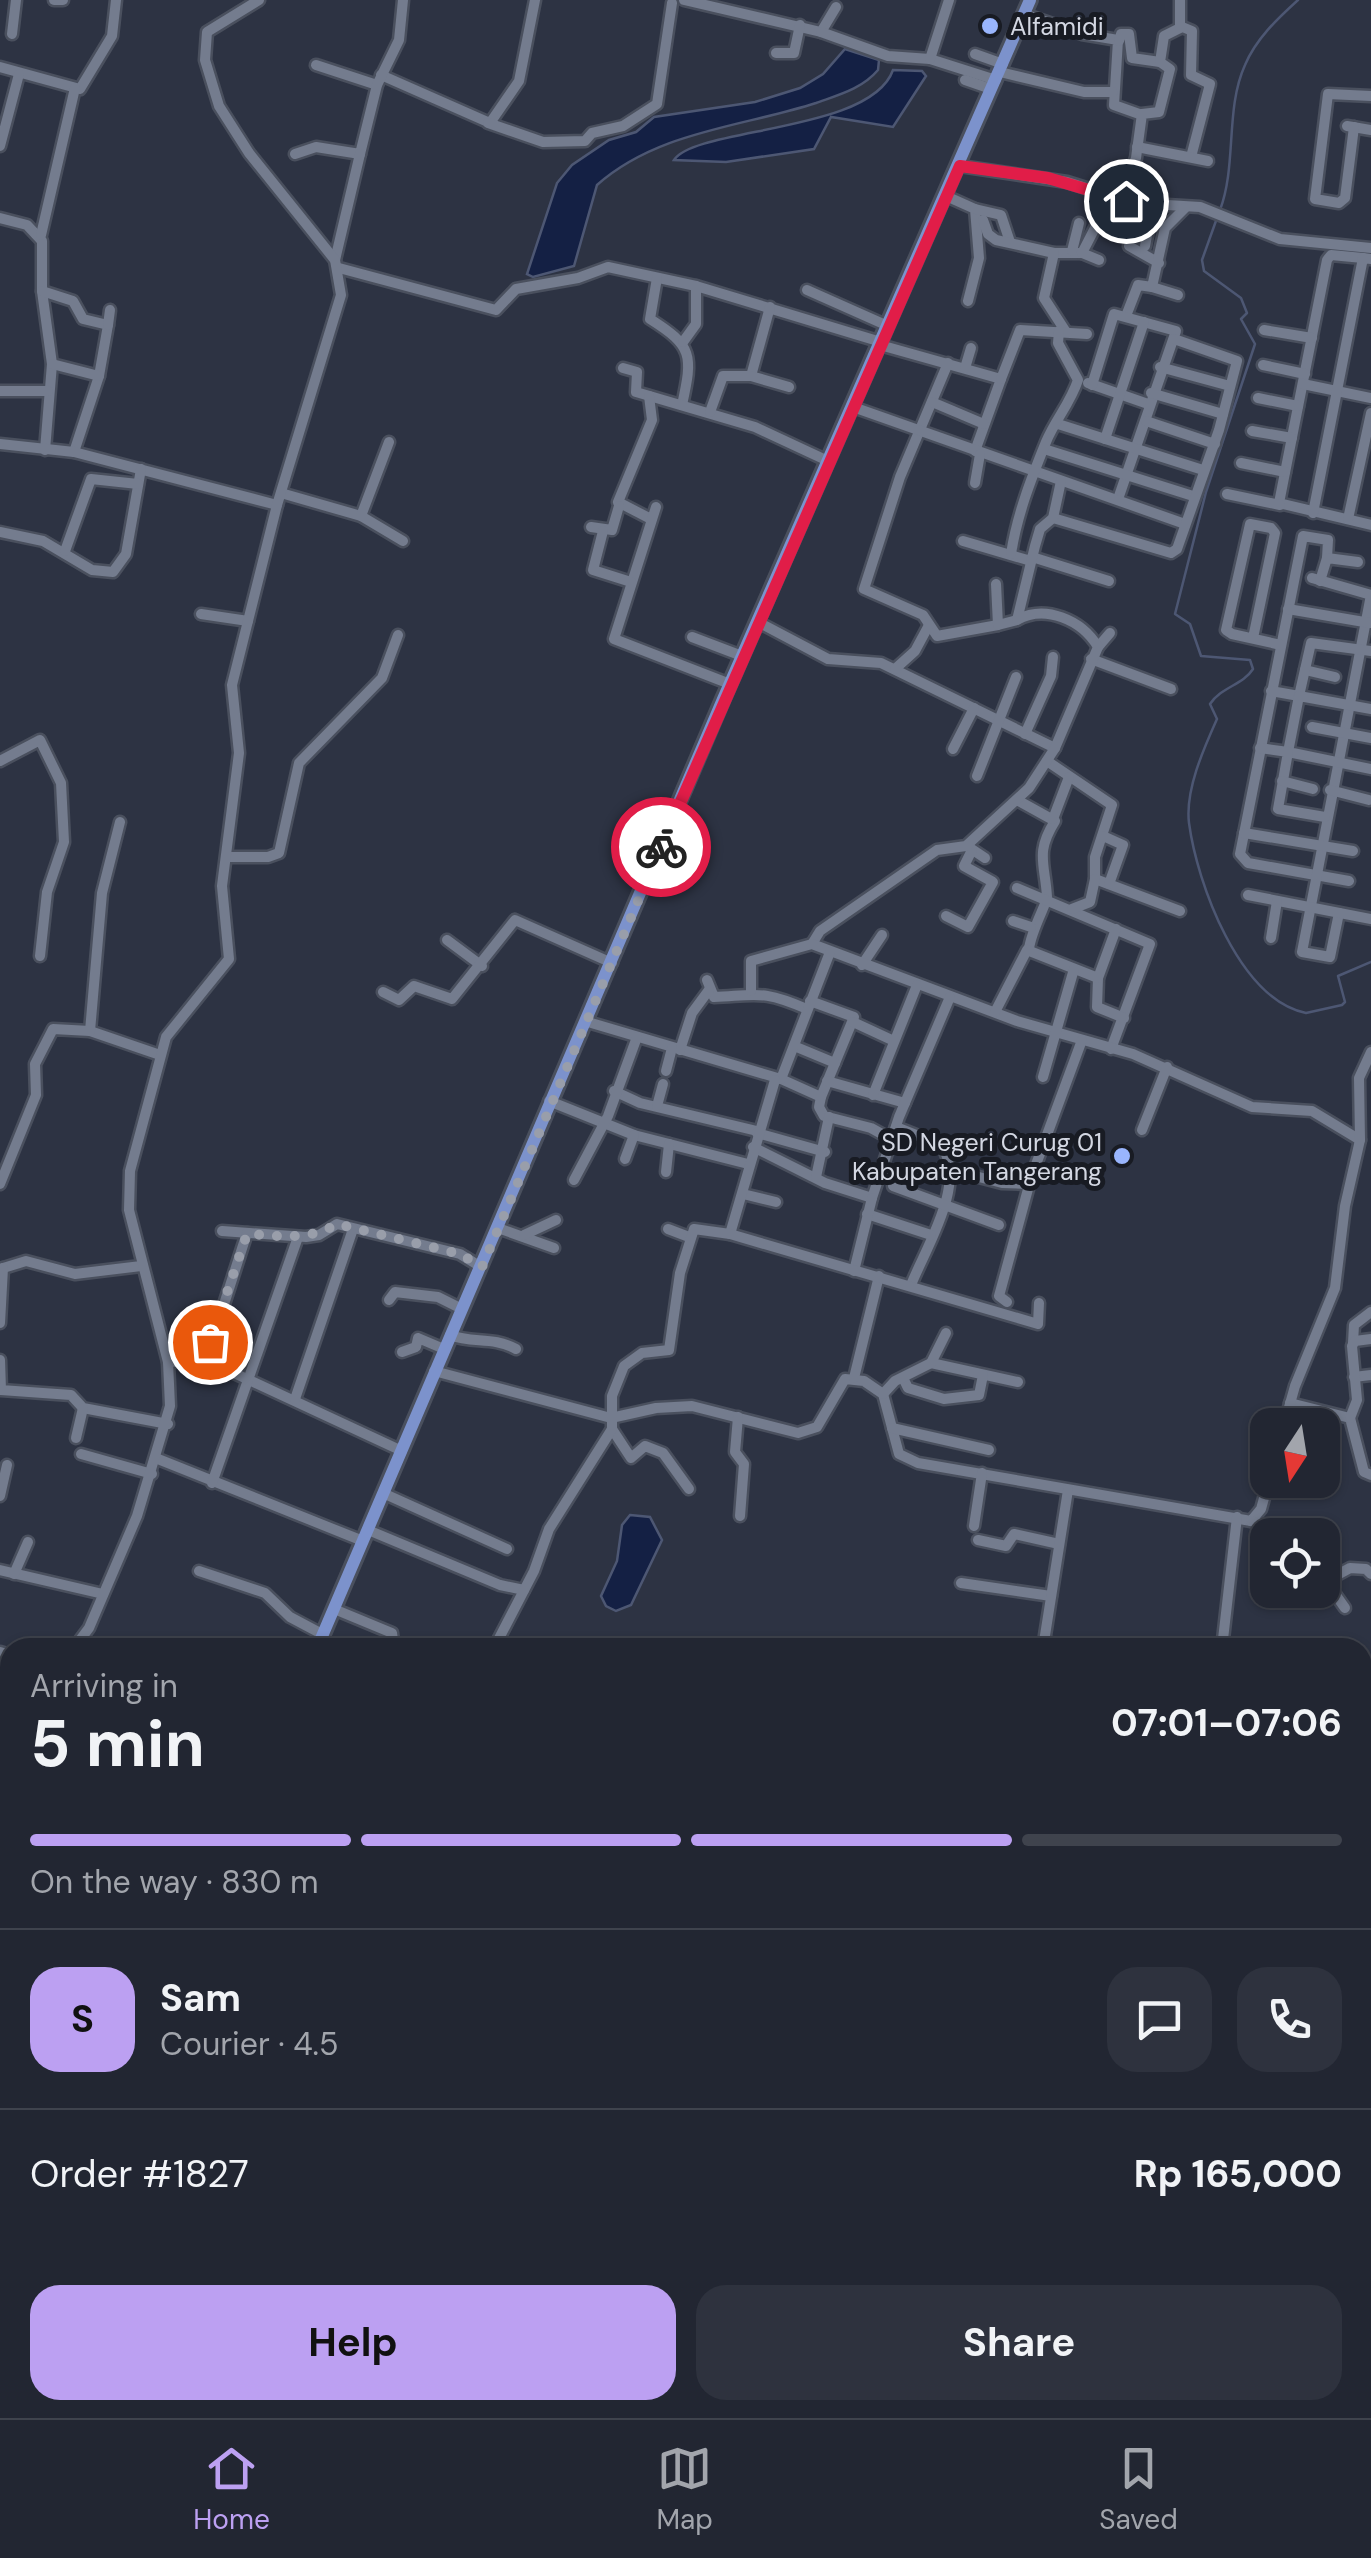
<!DOCTYPE html>
<html lang="en">
<head>
<meta charset="utf-8">
<style>
  :root { --surface:#222632; --page:#2e323e; --text:#f1f3f6; --muted:#a2a5ac; --line:#3f434d; --accent:#bca0f2 }
  body { margin:0; font-family:"DM Sans",sans-serif; background:var(--page); color:var(--text); height:100vh; display:flex; flex-direction:column; font-size:38px; white-space:nowrap }
  * { box-sizing:border-box; margin:0 }
  p { font-size:32px; color:var(--muted) }
  .icon { flex:none; width:55px; height:55px; fill:none; stroke:currentColor; stroke-width:2; stroke-linecap:round; stroke-linejoin:round }
  .map { position:relative; flex:1; overflow:hidden }
  .side { position:absolute; left:0px; top:1638px; width:1372px; height:782px; display:flex; flex-direction:column; background:var(--surface); border-radius:30px 30px 0 0; box-shadow:0 2px 8px #0004,0 0 0 2px var(--line) }
  .side>* { flex:none }
  .needle { width:65px; rotate:192deg }
  .buttons { position:absolute; left:1250px; top:1408px; display:grid; gap:20px }
  .buttons a { display:grid; place-items:center; width:90px; height:90px; border-radius:20px; background:var(--surface); box-shadow:0 2px 8px #0004,0 0 0 2px var(--line); font-size:50px }
  .pin { position:absolute; display:grid; place-items:center; width:85px; height:85px; color:#fff; margin:-42px; border:5px solid #fff; border-radius:50%; box-shadow:0 2px 10px #0007 }
  .courier { position:absolute; display:grid; place-items:center; width:100px; height:100px; margin:-50px; border:8px solid #e11d48; border-radius:50%; background:#fff; color:#222; box-shadow:0 2px 12px #0007 }
  .head em { font-style:normal; font-weight:700 }
  .head div { display:flex; flex-direction:column-reverse }
  .head { display:flex; align-items:center; justify-content:space-between; height:170px; padding:0 30px }
  h1 { font-size:65px; font-weight:700; line-height:75px }
  .bar { display:grid; grid-template-columns:repeat(4,1fr); gap:15px 10px; align-content:center; height:120px; padding:0 30px }
  .bar i { height:12px; border-radius:8px; background:var(--line) }
  .bar .on { background:var(--accent) }
  .bar p { grid-column:span 4 }
  .line { display:flex; align-items:center; gap:25px; padding:0 30px; border-top:2px solid var(--line) }
  .line div { flex:1 }
  .round { display:grid; place-items:center; flex:none; width:105px; height:105px; border-radius:30px; background:var(--page) }
  .cta { display:flex; gap:20px; margin-top:auto; padding:20px 30px }
  .cta a { flex:1; height:115px; border-radius:30px; background:var(--accent); color:#111; font-size:40px; font-weight:700; line-height:115px; text-align:center }
  .cta a+a { background:var(--page); color:var(--text) }
  .menu { display:flex; justify-content:space-around; align-items:center; height:140px; border-top:2px solid var(--line); background:var(--surface); font-size:28px; color:var(--muted) }
  .menu a { display:grid; justify-items:center; gap:5px }
  .menu .on { color:var(--accent) }
  .map>svg:first-child { display:block }
  .water { fill:#142044; stroke:#4d5773; stroke-width:2.5 }
  .lines { fill:none; stroke-linecap:round; stroke-linejoin:round }
  .stream { stroke:#4d5773; stroke-width:2.5 }
  .minor-casing { stroke:#4a505e; stroke-width:15 }
  .major-casing { stroke:#4a505e; stroke-width:18 }
  .minor { stroke:#747c8e; stroke-width:10 }
  .major { stroke:#7c92cc; stroke-width:12 }
  .done { stroke:#999eaa; stroke-width:10; stroke-dasharray:0 18 }
  .route { stroke:#e11d48; stroke-width:12 }
  .poi-dot { fill:#99b5fd; stroke:#181b23; stroke-width:4 }
  .labels { text-anchor:middle; stroke-width:10; stroke-linejoin:round; paint-order:stroke }
  .poi-label { font-size:25px; fill:#d3d7e2; stroke:#181b23; text-anchor:start }
</style>
</head>
<body>
<div class="map">
<svg width="1371" height="2418" viewBox="0 0 1371 2418">
  <rect width="100%" height="100%" fill="#2d3343"/>
  <g class="water">
    <path d="M 845,49 L 879,60 L 878,70 C 862,89 838,95 816,103 C 742,127 658,131 597,185 L 574,266 L 533,277 L 527,274 L 557,183 L 572,165 L 609,140 L 636,132 L 654,117 L 755,102 L 800,88 L 823,74 Z"/>
    <path d="M 893,70 L 922,71 L 926,76 L 893,127 L 831,117 L 814,149 L 726,162 L 674,160 C 695,127 871,133 893,70 Z"/>
    <polygon points="630,1515 650,1517 662,1540 631,1605 616,1611 606,1606 601,1596 617,1561 622,1525"/>
  </g>
  <g class="lines">
    <g class="stream">
      <path d="M 1220,210 C 1237,165 1225,109 1245,65 C 1256,39 1277,19 1298,0"/>
      <path d="M 1217,218 L 1202,260 L 1204,271 L 1241,298 L 1247,313 L 1241,319 L 1255,344 L 1206,492 L 1175,614 L 1190,624 L 1201,656 L 1250,660 L 1253,669 C 1243,685 1221,687 1210,704 L 1217,719 C 1204,748 1185,790 1189,823 C 1197,883 1239,999 1306,1013 L 1342,1005 L 1345,1002 L 1338,976 L 1371,962"/>
    </g>
    <g class="minor-casing">
      <g id="minor">
        <polyline points="54,0 63,0"/>
        <polyline points="684,0 821,32 836,7"/>
        <polyline points="1024,14 1082,34 1118,40 1114,105 1142,115"/>
        <polyline points="1180,26 1192,31 1191,75 1210,84 1191,157"/>
        <polyline points="821,32 888,56 930,59 996,80"/>
        <polyline points="12,34 16,0"/>
        <polyline points="1119,41 1121,34 1129,34 1132,58 1160,62"/>
        <polyline points="776,53 794,53 800,25"/>
        <polyline points="975,54 1003,64"/>
        <polyline points="930,59 949,0"/>
        <polyline points="316,65 377,85"/>
        <polyline points="0,67 80,89 112,36 116,0"/>
        <polyline points="1000,72 1084,92 1113,92"/>
        <polyline points="381,75 490,123 519,81 535,0"/>
        <polyline points="965,80 991,89"/>
        <polyline points="488,123 543,142 585,141 592,133 623,126 657,104 672,3"/>
        <polyline points="1347,126 1371,130"/>
        <polyline points="1354,127 1345,198 1339,203 1315,199 1328,94 1371,96"/>
        <polyline points="0,146 19,74"/>
        <polyline points="1137,147 1208,161"/>
        <polyline points="295,154 316,147 360,154 377,85 399,40 403,0"/>
        <polyline points="960,166 1067,182 1134,203 1200,207 1280,239 1371,248"/>
        <polyline points="946,196 975,209 979,258 968,301"/>
        <polyline points="1120,200 1136,158 1142,114 1159,112 1170,69 1160,62 1164,36 1180,28 1180,0"/>
        <polyline points="975,209 1001,215 1010,242"/>
        <polyline points="0,218 27,225 42,241 42,291 52,364 45,450"/>
        <polyline points="983,220 988,234 996,240 1054,253 1082,253"/>
        <polyline points="41,235 75,88"/>
        <polyline points="1129,246 1159,263"/>
        <polyline points="1145,246 1153,204"/>
        <polyline points="1072,251 1079,223"/>
        <polyline points="1054,253 1044,298 1066,332"/>
        <polyline points="1363,258 1331,255 1327,260 1279,503 1371,525"/>
        <polyline points="335,260 360,154"/>
        <polyline points="1099,260 1082,253 1111,197"/>
        <polyline points="339,268 496,310 516,289 578,278 608,267 696,286 881,342"/>
        <path d="M 657,278 L 650,319 C 693,346 693,355 682,405"/>
        <polyline points="1152,287 1178,295"/>
        <polyline points="807,290 888,326"/>
        <polyline points="42,291 73,301 83,319 108,325 99,376 74,452"/>
        <polyline points="1126,316 1138,285 1152,287 1165,228 1185,208"/>
        <polyline points="108,325 110,310"/>
        <polyline points="1264,330 1312,338"/>
        <polyline points="683,342 696,324 696,286"/>
        <polyline points="880,345 1001,379 975,451"/>
        <polyline points="948,363 900,477 864,589 923,615 937,636 998,625"/>
        <polyline points="52,364 99,376"/>
        <polyline points="1263,365 1305,374"/>
        <polyline points="1160,367 1230,386"/>
        <polyline points="623,368 637,372 636,392 755,427 828,461"/>
        <polyline points="965,368 971,348"/>
        <polyline points="751,376 770,307"/>
        <polyline points="1001,379 1020,330 1087,334"/>
        <polyline points="1088,383 1148,404"/>
        <polyline points="1303,384 1371,398"/>
        <polyline points="1092,385 1114,314 1176,331 1118,499"/>
        <polyline points="0,391 48,391"/>
        <polyline points="1151,393 1223,414"/>
        <polyline points="649,396 652,420 618,502 651,519"/>
        <polyline points="1258,398 1298,406"/>
        <polyline points="932,402 984,424"/>
        <polyline points="853,407 1185,524"/>
        <polyline points="710,412 723,376 751,376 789,387"/>
        <polyline points="1146,421 1215,444"/>
        <polyline points="1058,424 1203,470"/>
        <polyline points="1252,431 1292,438"/>
        <polyline points="1105,439 1144,322"/>
        <polyline points="0,444 74,452 277,505"/>
        <polyline points="1044,449 1193,496"/>
        <polyline points="1241,463 1285,472"/>
        <polyline points="975,483 980,454"/>
        <polyline points="281,493 361,516 403,541"/>
        <polyline points="1227,494 1280,505"/>
        <polyline points="656,507 614,639 730,684"/>
        <polyline points="1313,513 1363,258 1371,259"/>
        <polyline points="361,516 389,442"/>
        <polyline points="1053,518 1171,553 1177,549 1219,430 1237,361 1174,339"/>
        <polyline points="1348,519 1371,413"/>
        <polyline points="591,527 612,530 619,506"/>
        <polyline points="603,531 593,570 631,582"/>
        <polyline points="0,532 43,541 92,570 113,572 126,554 141,469"/>
        <polyline points="963,541 1031,561"/>
        <polyline points="65,551 91,479 138,484"/>
        <path d="M 1011,554 C 1017,515 1031,479 1046,442 C 1055,420 1070,404 1078,380 L 1058,343 L 1059,331"/>
        <polyline points="1032,557 1109,581"/>
        <polyline points="1327,558 1328,540 1303,536 1240,854 1248,863 1349,881"/>
        <polyline points="1312,578 1371,595 1302,952 1330,957 1339,913"/>
        <polyline points="1320,581 1327,558 1358,562"/>
        <polyline points="996,584 998,625 1017,620"/>
        <polyline points="1288,609 1370,623"/>
        <polyline points="201,614 248,621"/>
        <polyline points="758,622 828,659 881,663 1055,748"/>
        <polyline points="692,637 742,656"/>
        <polyline points="1253,638 1275,533 1271,528 1250,524 1226,630 1232,634 1281,645"/>
        <polyline points="1098,647 1110,633"/>
        <polyline points="1091,659 1171,689"/>
        <polyline points="895,669 915,651 929,625"/>
        <polyline points="1305,670 1335,677"/>
        <polyline points="1271,691 1299,696 1311,643 1371,651"/>
        <polyline points="1371,709 1299,696 1288,752 1371,769"/>
        <polyline points="1312,727 1371,738"/>
        <polyline points="1025,734 1051,676 1053,657"/>
        <polyline points="1260,748 1288,752 1278,809 1325,817"/>
        <polyline points="953,749 974,708"/>
        <polyline points="0,761 40,740 61,783 64,842 47,892 40,956"/>
        <polyline points="1047,761 1112,805 1095,857 1095,879 1180,911"/>
        <polyline points="977,776 1016,677"/>
        <polyline points="1282,781 1313,789"/>
        <polyline points="1330,790 1369,800"/>
        <path d="M 1017,800 L 1055,821 C 1035,853 1045,863 1047,897 C 1047,903 1031,931 1029,949"/>
        <polyline points="1053,819 1069,777"/>
        <polyline points="1244,833 1353,851"/>
        <polyline points="1103,836 1123,845 1109,884"/>
        <polyline points="967,846 985,858"/>
        <polyline points="228,857 268,857 279,853 299,763 382,678 398,635"/>
        <polyline points="1017,888 1150,944 1111,1049"/>
        <polyline points="1248,895 1371,919"/>
        <polyline points="1072,909 1090,902 1095,879"/>
        <polyline points="946,916 968,927 993,882 964,866 972,850"/>
        <polyline points="1013,921 1031,927"/>
        <polyline points="1271,938 1277,901"/>
        <polyline points="447,940 482,966"/>
        <path d="M 812,944 L 820,931 L 937,850 L 966,846 L 1029,788 L 1055,748 L 1098,647 C 1082,620 1045,604 1017,620 L 1035,546 L 1040,529 L 1053,518 L 1061,481"/>
        <polyline points="862,965 882,935"/>
        <polyline points="1098,978 1097,1007 1124,1018"/>
        <path d="M 707,980 L 714,997 C 759,995 763,990 807,1009"/>
        <polyline points="751,991 751,961 812,944 1017,1021 1133,1054 1252,1107 1312,1111 1360,1140"/>
        <polyline points="383,992 399,1000 414,986 452,999 515,920 612,963"/>
        <polyline points="810,1001 854,1017 835,1063"/>
        <polyline points="995,1012 1027,950 1098,978 1116,929"/>
        <polyline points="588,1022 781,1079 821,1097 835,1063 794,1046"/>
        <polyline points="853,1022 894,1041"/>
        <polyline points="90,1031 160,1055"/>
        <polyline points="680,1050 692,1013 709,990"/>
        <polyline points="666,1071 672,1048"/>
        <polyline points="1043,1077 1074,969"/>
        <polyline points="781,1079 830,952"/>
        <polyline points="827,1081 905,1103"/>
        <polyline points="614,1091 640,1103 757,1131"/>
        <polyline points="873,1095 917,985"/>
        <polyline points="821,1097 819,1107 824,1116 871,1128 891,1139"/>
        <polyline points="549,1101 634,1135 748,1164"/>
        <polyline points="657,1106 663,1084"/>
        <path d="M 896,1127 L 941,1145 C 968,1182 926,1247 911,1285"/>
        <polyline points="1142,1130 1167,1067"/>
        <polyline points="757,1133 825,1152"/>
        <polyline points="753,1147 825,1183 872,1198 899,1117 950,997"/>
        <polyline points="625,1159 634,1135"/>
        <polyline points="952,1170 1002,1183 1030,1184"/>
        <polyline points="666,1172 669,1144"/>
        <polyline points="816,1177 829,1117"/>
        <polyline points="574,1180 608,1116 637,1037"/>
        <polyline points="0,1184 36,1095 35,1064 53,1029 90,1031 102,893 120,822"/>
        <polyline points="893,1186 999,1225"/>
        <polyline points="743,1194 776,1202"/>
        <polyline points="867,1214 931,1235"/>
        <polyline points="498,1228 554,1248"/>
        <polyline points="668,1229 689,1237"/>
        <polyline points="222,1231 306,1237 319,1235 337,1224 460,1254 481,1267"/>
        <polyline points="247,1233 206,1360 402,1451"/>
        <polyline points="730,1234 775,1080"/>
        <polyline points="524,1235 556,1220"/>
        <polyline points="0,1269 26,1261 75,1274 141,1266"/>
        <polyline points="854,1271 872,1198"/>
        <polyline points="389,1300 395,1292 438,1297 462,1309"/>
        <polyline points="1007,1302 999,1296 1031,1178 1082,1040"/>
        <polyline points="0,1323 3,1268"/>
        <path d="M 450,1335 C 473,1344 492,1336 516,1349"/>
        <polyline points="1353,1343 1354,1325 1371,1312"/>
        <polyline points="402,1352 416,1347 418,1338 444,1349"/>
        <polyline points="0,1360 1,1390 71,1395 83,1408 168,1424"/>
        <polyline points="168,1362 206,1360"/>
        <polyline points="931,1363 1018,1382"/>
        <polyline points="434,1371 611,1418 656,1408 692,1406 798,1433 817,1427 845,1379 864,1381 883,1394 899,1454 918,1463 1251,1521 1261,1509 1269,1480"/>
        <polyline points="1354,1377 1371,1375"/>
        <polyline points="854,1378 879,1276"/>
        <polyline points="903,1378 908,1388 944,1399 979,1395 983,1375"/>
        <polyline points="883,1394 895,1381 931,1363 946,1333"/>
        <polyline points="295,1399 353,1229"/>
        <polyline points="1290,1403 1350,1418 1364,1472 1371,1475"/>
        <polyline points="738,1417 735,1452 744,1464 740,1516"/>
        <polyline points="1350,1418 1357,1400 1352,1346 1355,1341 1371,1339"/>
        <polyline points="1284,1425 1295,1386 1335,1288 1345,1206 1360,1140 1359,1078 1371,1052"/>
        <polyline points="892,1428 989,1450"/>
        <polyline points="612,1429 631,1458 645,1446 663,1453 689,1489"/>
        <polyline points="76,1438 83,1408"/>
        <polyline points="81,1454 152,1474"/>
        <polyline points="158,1459 363,1541"/>
        <polyline points="212,1483 298,1237"/>
        <polyline points="385,1494 507,1549"/>
        <polyline points="0,1496 7,1465"/>
        <polyline points="1251,1521 1266,1526 1269,1535"/>
        <polyline points="974,1526 982,1473"/>
        <polyline points="368,1530 500,1585 524,1590"/>
        <polyline points="978,1540 1006,1546 1014,1534 1059,1544"/>
        <polyline points="0,1570 103,1594"/>
        <polyline points="199,1571 265,1593 290,1617 322,1634"/>
        <polyline points="14,1574 28,1542"/>
        <polyline points="1323,1577 1345,1608"/>
        <polyline points="1326,1581 1350,1568 1366,1569 1371,1574"/>
        <polyline points="961,1583 1051,1596"/>
        <polyline points="334,1609 392,1633 394,1648"/>
        <polyline points="498,1640 519,1648"/>
        <polyline points="1044,1642 1080,1648"/>
        <polyline points="74,1648 89,1628 137,1516 170,1406 168,1362 129,1210 130,1171 166,1037 229,959 222,886 239,753 232,685 277,505 341,295 335,260 249,153 219,106 205,60 207,32 259,0"/>
        <polyline points="494,1648 534,1571 549,1529 612,1429 612,1396 624,1366 642,1353 669,1350 680,1273 694,1229 730,1234 1038,1324 1039,1303"/>
        <polyline points="1043,1648 1068,1490"/>
        <polyline points="1222,1648 1237,1517"/>
        <polyline points="0,1652 10,1655"/>
        <polyline points="1362,1779 1371,1780"/>
        <polyline points="0,1822 10,1797"/>
        <polyline points="0,2060 10,2062"/>
        <polyline points="1362,2172 1371,2174"/>
        <polyline points="0,2202 10,2182"/>
        <polyline points="0,2241 10,2246"/>
        <polyline points="1362,2326 1371,2327"/>
        <polyline points="1362,2359 1371,2360"/>
        <polyline points="0,2381 10,2385"/>
        <polyline points="53,2410 58,2418"/>
        <polyline points="169,2410 180,2418"/>
        <polyline points="1110,2410 1151,2418"/>
        <polyline points="1259,2410 1260,2418"/>
        <polyline points="73,2415 75,2410"/>
        <polyline points="123,2418 127,2410"/>
        <polyline points="188,2418 194,2410"/>
        <polyline points="443,2418 449,2410"/>
        <polyline points="693,2418 696,2410"/>
        <polyline points="1161,2418 1163,2410"/>
      </g>
    </g>
    <g class="major-casing">
      <g id="major">
        <polyline points="317,1648 723,699 1030,0"/>
        <polyline points="0,2345 10,2327"/>
      </g>
    </g>
    <use href="#minor" class="minor"/>
    <use href="#major" class="major"/>
  </g>
  <g class="lines">
    <path class="done" d="M 210,1342 L 247,1234 C 281,1236 308,1241 337,1224 L 460,1254 L 482,1267 L 661,847"/>
    <polyline class="route" points="661,847 960,166 1048,178 1126,201"/>
  </g>
  <g class="poi-dot">
    <circle cx="990" cy="26" r="10"/>
    <circle cx="1122" cy="1156" r="10"/>
  </g>
  <g class="labels">
    <g class="poi-label">
      <text x="1010" y="35">Alfamidi</text>
      <text x="1102" y="1151" text-anchor="end">SD Negeri Curug 01<tspan x="1102" dy="29">Kabupaten Tangerang</tspan></text>
    </g>
  </g>
</svg>
<div class="buttons">
<a><svg class="needle" viewBox="-14 -14 28 28"><path d="M0-13l5 13h-10z" fill="#e53935"/><path d="M0 13l5-13h-10z" fill="#a2a5ac"/></svg></a>
<a><svg class="icon" aria-label="locate" viewBox="0 0 24 24"><circle cx="12" cy="12" r="6"/><path d="M12 2v4M12 18v4M2 12h4M18 12h4"/></svg></a>
</div>
<div class="pin" style="left:210px;top:1342px;background:#ea580c"><svg class="icon" aria-label="bag" viewBox="0 0 24 24"><path d="M5 8h14l-1 12H6zM9 8a3 3 0 0 1 6 0"/></svg></div>
<div class="pin" style="left:1126px;top:201px;background:#1f2937"><svg class="icon" aria-label="home" viewBox="0 0 24 24"><path d="M3 11l9-7 9 7M6 9v11h12V9"/></svg></div>
<div class="courier" style="left:661px;top:847px"><svg class="icon" aria-label="bike" viewBox="0 0 24 24"><circle cx="6" cy="16" r="4"/><circle cx="18" cy="16" r="4"/><path d="M6 16l4-8h5l3 8M10 8l3 8H6M13 5h3"/></svg></div>
<section class="side">
<div class="head"><div><h1>5 min</h1><p>Arriving in</p></div><em>07:01–07:06</em></div>
<div class="bar"><i class="on"></i><i class="on"></i><i class="on"></i><i></i><p>On the way · 830 m</p></div>
<div class="line" style="height:180px"><b class="round" style="background:var(--accent);color:#111">S</b><div><b>Sam</b><p>Courier · 4.5</p></div><a class="round"><svg class="icon" aria-label="chat" viewBox="0 0 24 24"><path d="M4 5h16v11H9l-5 4z"/></svg></a><a class="round"><svg class="icon" aria-label="phone" viewBox="0 0 24 24"><path d="M5 4h4l2 5-3 2q2 4 5 5l2-3 5 2v4C11 20 4 13 5 4z"/></svg></a></div>
<div class="line" style="height:130px"><div>Order #1827</div><b>Rp 165,000</b></div>
<div class="cta"><a>Help</a><a>Share</a></div>
</section>
</div>
<nav class="menu">
<a class="on"><svg class="icon" aria-label="home" viewBox="0 0 24 24"><path d="M3 11l9-7 9 7M6 9v11h12V9"/></svg>Home</a>
<a><svg class="icon" aria-label="map" viewBox="0 0 24 24"><path d="M3 6l6-2 6 2 6-2v14l-6 2-6-2-6 2zM9 4v14M15 6v14"/></svg>Map</a>
<a><svg class="icon" aria-label="saved" viewBox="0 0 24 24"><path d="M7 4h10v16l-5-4-5 4z"/></svg>Saved</a>
</nav>
</body>
</html>
